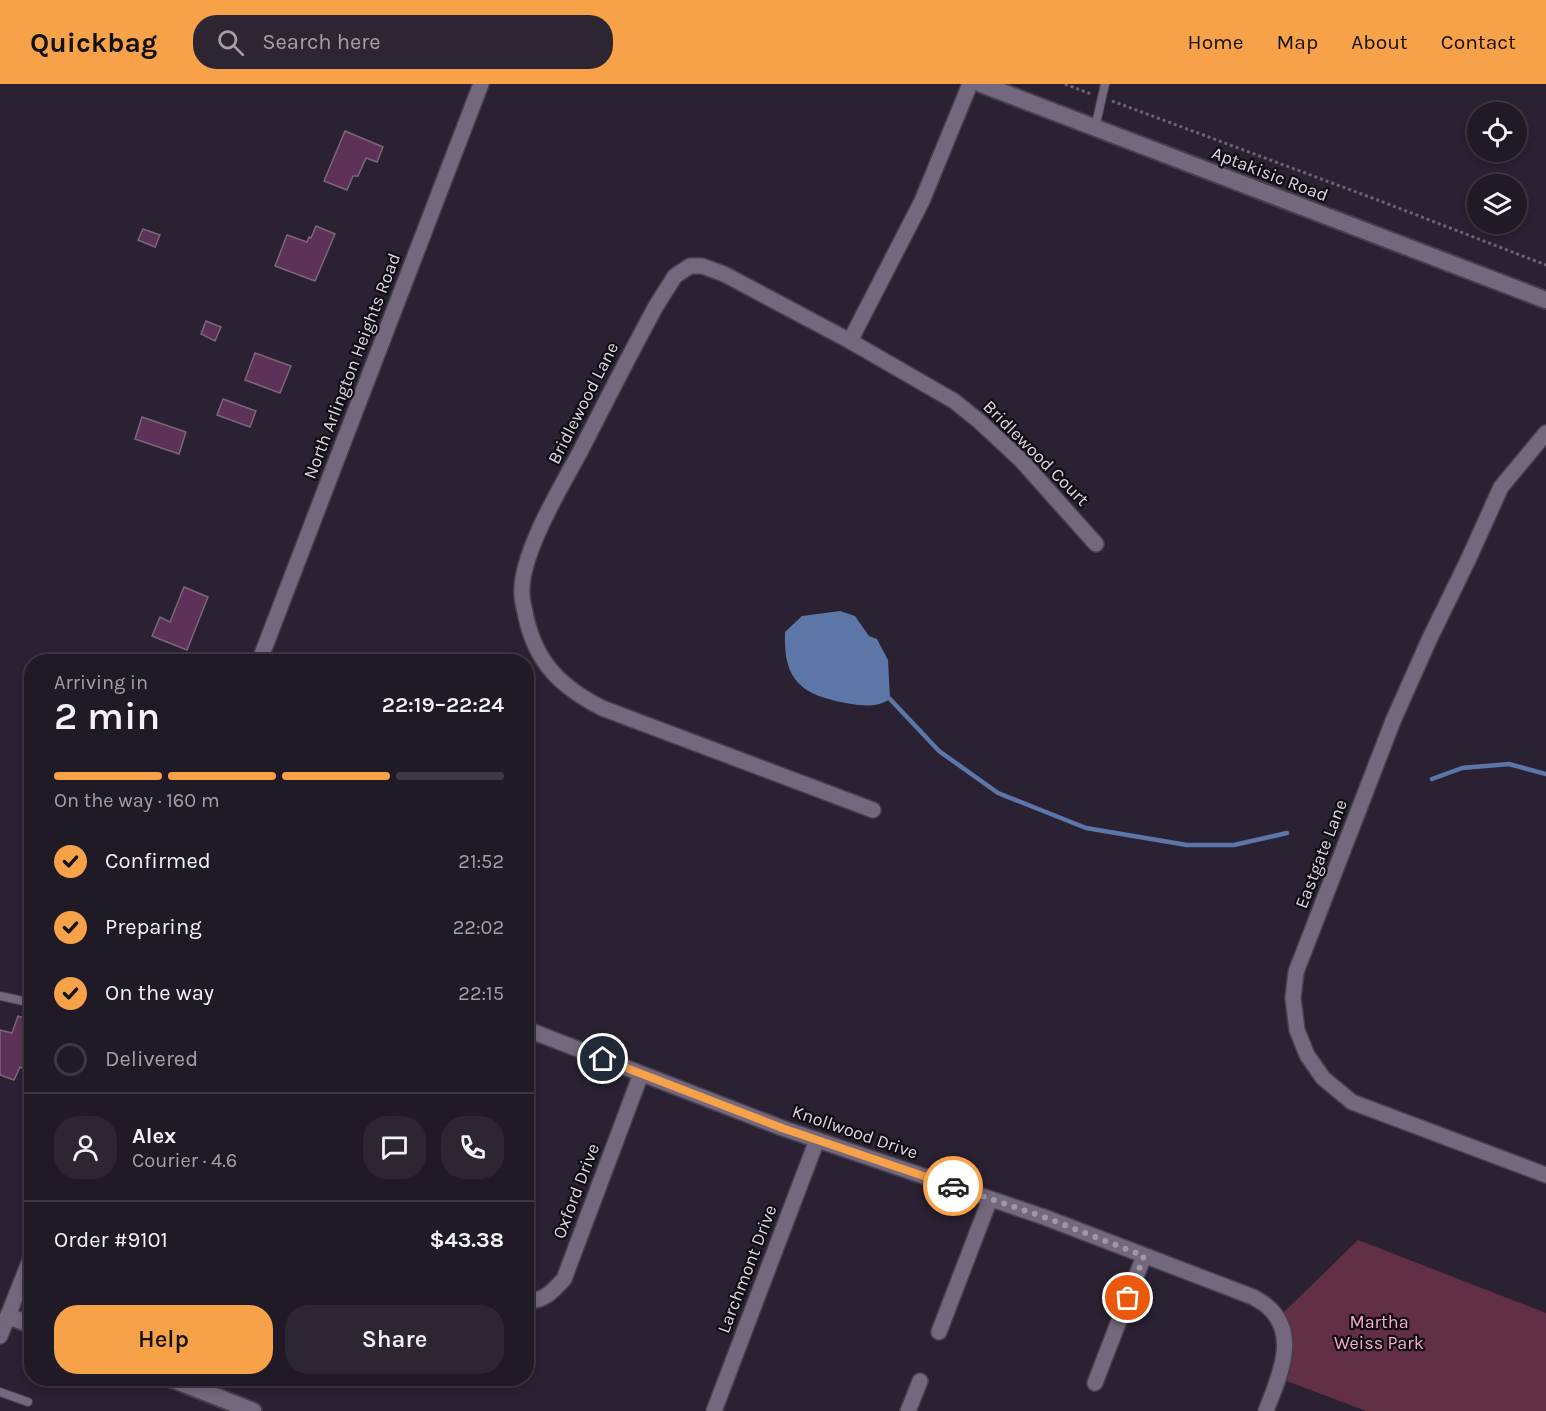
<!DOCTYPE html>
<html lang="en">
<head>
<meta charset="utf-8">
<style>
  :root { --surface:#201926; --page:#2d2632; --text:#f1f3f6; --muted:#a2a0a7; --line:#3d3843; --accent:#f7a149 }
  body { margin:0; font-family:Karla,sans-serif; background:var(--page); color:var(--text); height:100vh; display:flex; flex-direction:column; font-size:22px; white-space:nowrap }
  * { box-sizing:border-box; margin:0 }
  p { font-size:20px; color:var(--muted) }
  .icon { flex:none; width:33px; height:33px; fill:none; stroke:currentColor; stroke-width:2; stroke-linecap:round; stroke-linejoin:round }
  .map { position:relative; flex:1; overflow:hidden }
  .details { position:absolute; left:24px; top:570px; width:510px; height:732px; display:flex; flex-direction:column; background:var(--surface); border-radius:24px; box-shadow:0 3px 9px #0003,0 0 0 2px var(--line) }
  .details>* { flex:none }
  .tools { position:absolute; left:1467px; top:18px; display:grid; gap:12px }
  .tools a { display:grid; place-items:center; width:60px; height:60px; border-radius:50%; background:var(--surface); box-shadow:0 3px 9px #0003,0 0 0 2px var(--line); font-size:30px }
  .pin { position:absolute; display:grid; place-items:center; width:51px; height:51px; color:#fff; margin:-26px; border:3px solid #fff; border-radius:50%; box-shadow:0 2px 6px #0007 }
  .courier { position:absolute; display:grid; place-items:center; width:60px; height:60px; margin:-30px; border:4px solid #f7a149; border-radius:50%; background:#fff; color:#222; box-shadow:0 2px 8px #0007 }
  .overview em { font-style:normal; font-weight:600 }
  .overview div { display:flex; flex-direction:column-reverse }
  .overview { display:flex; align-items:center; justify-content:space-between; height:102px; padding:0 30px }
  h1 { font-size:39px; font-weight:600; line-height:45px }
  .bar { display:grid; grid-template-columns:repeat(4,1fr); gap:9px 6px; align-content:center; height:72px; padding:0 30px }
  .bar i { height:8px; border-radius:4px; background:var(--line) }
  .bar .on { background:var(--accent) }
  .bar p { grid-column:span 4 }
  .line { display:flex; align-items:center; gap:15px; padding:0 30px; border-top:2px solid var(--line) }
  .line div { flex:1 }
  .round { display:grid; place-items:center; flex:none; width:63px; height:63px; border-radius:24px; background:var(--page) }
  ol { padding:0 30px; list-style:none }
  li { display:flex; align-items:center; gap:18px; height:66px }
  li p { margin-inline-start:auto }
  li .icon { padding:6px; border-radius:50%; background:var(--accent); color:#111; stroke-width:4 }
  li:last-child { color:var(--muted) }
  li i { width:33px; height:33px; border:3px solid var(--line); border-radius:50% }
  .action { display:flex; gap:12px; margin-top:auto; padding:12px 30px }
  .action a { flex:1; height:69px; border-radius:24px; background:var(--accent); color:#111; font-size:24px; font-weight:600; line-height:69px; text-align:center }
  .action a+a { background:var(--page); color:var(--text) }
  header { display:flex; align-items:center; gap:36px; box-sizing:border-box; height:84px; padding:0 30px; background:var(--accent); color:#111 }
  header strong { font-size:28px }
  nav { display:flex; gap:33px; margin-inline-start:auto; font-size:21px }
  .search { width:420px; height:54px; background:var(--page); display:flex; align-items:center; gap:15px; box-sizing:border-box; padding:0 21px; border-radius:24px; color:var(--muted); font-size:22px }
  .map>svg:first-child { display:block }
  .green { fill:#632f45 }
  .water { fill:#5b76a7 }
  .lines { fill:none; stroke-linecap:round; stroke-linejoin:round }
  .stream { stroke:#5b76a7; stroke-width:4.5 }
  .building { fill:#5d3158; stroke:#7a6777; stroke-width:1.5 }
  .service-casing { stroke:#483f4e; stroke-width:10 }
  .minor-casing { stroke:#483f4e; stroke-width:18 }
  .tertiary-casing { stroke:#483f4e; stroke-width:20 }
  .secondary-casing { stroke:#483f4e; stroke-width:20 }
  .path { stroke:#6b6372; stroke-width:3; stroke-dasharray:3 3; stroke-linecap:butt }
  .service { stroke:#73687d; stroke-width:8 }
  .minor { stroke:#73687d; stroke-width:15 }
  .tertiary { stroke:#73687d; stroke-width:16 }
  .secondary { stroke:#73687d; stroke-width:16 }
  .done { stroke:#9e97a5; stroke-width:6; stroke-dasharray:0 10.8 }
  .route { stroke:#f7a149; stroke-width:8 }
  .labels { text-anchor:middle; stroke-width:4.5; stroke-linejoin:round; paint-order:stroke }
  .street-label { font-size:18px; fill:#ddd7e3; stroke:#110d14 }
  .park-label { font-size:18px; fill:#f5adc9; stroke:#110d14 }
</style>
</head>
<body>
<header>
<strong>Quickbag</strong>
<div class="search"><svg class="icon" aria-label="search" viewBox="0 0 24 24"><circle cx="10" cy="10" r="6"/><path d="M15 15l6 6"/></svg>Search here</div>
<nav><a>Home</a><a>Map</a><a>About</a><a>Contact</a></nav>
</header>
<div class="map">
<svg width="1546" height="1327" viewBox="0 0 1546 1327">
  <rect width="100%" height="100%" fill="#2a2132"/>
  <path class="green" d="M 1358,1156 L 1546,1229 L 1546,1327 L 1366,1327 L 1284,1296 C 1291,1268 1295,1256 1284,1228 Z"/>
  <path class="water" d="M 840,527 L 855,532 L 869,552 L 877,555 L 888,576 L 890,615 C 877,624 861,622 846,619 C 801,611 783,596 785,548 L 802,532 Z"/>
  <g class="lines">
    <g class="stream">
      <polyline points="890,615 939,667 998,709 1086,744 1187,761 1234,761 1287,749"/>
      <polyline points="1432,695 1462,684 1509,680 1546,690"/>
    </g>
  </g>
  <g class="building">
    <polygon points="345,47 383,63 377,78 366,74 358,92 353,92 347,106 324,97"/>
    <polygon points="316,142 335,150 315,197 275,182 287,151 307,158 309,153 311,154"/>
    <polygon points="143,145 160,151 155,163 138,156"/>
    <polygon points="206,237 221,243 215,257 201,250"/>
    <polygon points="255,269 291,282 280,309 245,296"/>
    <polygon points="223,315 256,327 250,343 217,331"/>
    <polygon points="142,333 186,348 179,370 135,355"/>
    <polygon points="184,503 208,513 187,566 152,552 160,533 170,538"/>
    <polygon points="18,932 32,937 32,959 22,984 20,983 14,996 0,991 0,946 12,949"/>
  </g>
  <g class="lines">
    <g class="service-casing">
      <g id="service">
        <polyline points="1095,44 1105,0"/>
        <polyline points="0,912 32,919"/>
        <polyline points="0,1308 28,1318"/>
      </g>
    </g>
    <g class="minor-casing">
      <g id="minor">
        <polyline points="850,257 922,117 970,0"/>
        <polyline points="1546,349 1501,403 1469,474 1429,556 1393,637 1296,888 1293,914 1297,946 1307,971 1323,994 1352,1018 1546,1091"/>
        <polyline points="259,578 481,0"/>
        <path d="M 873,726 L 602,624 C 561,603 536,579 526,533 C 525,526 522,518 522,511 C 519,472 561,403 580,368 C 605,319 630,270 656,222 L 675,192 L 690,182 L 702,182 L 724,190 L 850,257 L 954,317 L 979,337 L 1021,376 L 1096,460"/>
        <path d="M 526,945 L 782,1044 L 1044,1133 L 1253,1213 C 1258,1216 1264,1219 1268,1223 C 1300,1251 1278,1295 1266,1327"/>
        <path d="M 526,1216 C 543,1219 554,1206 564,1195 L 641,990"/>
        <polyline points="939,1248 990,1115"/>
        <polyline points="0,1252 32,1171"/>
        <polyline points="1095,1299 1144,1172"/>
        <polyline points="714,1327 817,1056"/>
        <polyline points="908,1327 920,1297"/>
      </g>
    </g>
    <g class="tertiary-casing">
      <g id="tertiary">
        <polyline points="8,1232 32,1241"/>
        <polyline points="169,1294 253,1327"/>
      </g>
    </g>
    <g class="secondary-casing">
      <polyline id="secondary" points="981,0 1546,216"/>
    </g>
    <g class="path">
      <polyline points="1065,0 1091,10"/>
      <polyline points="1112,17 1375,115 1546,181"/>
    </g>
    <use href="#service" class="service"/>
    <use href="#minor" class="minor"/>
    <use href="#tertiary" class="tertiary"/>
    <use href="#secondary" class="secondary"/>
  </g>
  <g class="lines">
    <polyline class="done" points="953,1102 1044,1133 1144,1172 1128,1214"/>
    <polyline class="route" points="603,975 782,1044 953,1102"/>
  </g>
  <g class="labels">
    <g class="street-label">
      <text transform="translate(1270 90) rotate(21)" y="6">Aptakisic Road</text>
      <text transform="translate(352 282) rotate(-69)" y="6">North Arlington Heights Road</text>
      <text transform="translate(583 319) rotate(-63)" y="6">Bridlewood Lane</text>
      <text transform="translate(1036 369) rotate(45)" y="6">Bridlewood Court</text>
      <text transform="translate(1321 770) rotate(-69)" y="6">Eastgate Lane</text>
      <text transform="translate(855 1048) rotate(19)" y="6">Knollwood Drive</text>
      <text transform="translate(576 1107) rotate(-69)" y="6">Oxford Drive</text>
      <text transform="translate(747 1185) rotate(-69)" y="6">Larchmont Drive</text>
    </g>
    <g class="park-label">
      <text x="1379" y="1244">Martha<tspan x="1379" dy="21">Weiss Park</tspan></text>
    </g>
  </g>
</svg>
<div class="tools">
<a><svg class="icon" aria-label="locate" viewBox="0 0 24 24"><circle cx="12" cy="12" r="6"/><path d="M12 2v4M12 18v4M2 12h4M18 12h4"/></svg></a>
<a><svg class="icon" aria-label="layers" viewBox="0 0 24 24"><path d="M12 4l9 5-9 5-9-5zM3 14l9 5 9-5"/></svg></a>
</div>
<div class="pin" style="left:1128px;top:1214px;background:#ea580c"><svg class="icon" aria-label="bag" viewBox="0 0 24 24"><path d="M5 8h14l-1 12H6zM9 8a3 3 0 0 1 6 0"/></svg></div>
<div class="pin" style="left:603px;top:975px;background:#1f2937"><svg class="icon" aria-label="home" viewBox="0 0 24 24"><path d="M3 11l9-7 9 7M6 9v11h12V9"/></svg></div>
<div class="courier" style="left:953px;top:1102px"><svg class="icon" aria-label="car" viewBox="0 0 24 24"><path d="M5 17H2v-5l4-1 3-4h7l3 4 3 1v5h-3M9 17h6M6 11h13"/><circle cx="7" cy="17" r="2"/><circle cx="17" cy="17" r="2"/></svg></div>
<section class="details">
<div class="overview"><div><h1>2 min</h1><p>Arriving in</p></div><em>22:19–22:24</em></div>
<div class="bar"><i class="on"></i><i class="on"></i><i class="on"></i><i></i><p>On the way · 160 m</p></div>
<ol>
<li><svg class="icon" aria-label="check" viewBox="0 0 24 24"><path d="M5 12l5 5 9-10"/></svg>Confirmed<p>21:52</p></li>
<li><svg class="icon" aria-label="check" viewBox="0 0 24 24"><path d="M5 12l5 5 9-10"/></svg>Preparing<p>22:02</p></li>
<li><svg class="icon" aria-label="check" viewBox="0 0 24 24"><path d="M5 12l5 5 9-10"/></svg>On the way<p>22:15</p></li>
<li><i></i>Delivered</li>
</ol>
<div class="line" style="height:108px"><a class="round"><svg class="icon" aria-label="person" viewBox="0 0 24 24"><circle cx="12" cy="8" r="4"/><path d="M4 21q1-7 8-7t8 7"/></svg></a><div><b>Alex</b><p>Courier · 4.6</p></div><a class="round"><svg class="icon" aria-label="chat" viewBox="0 0 24 24"><path d="M4 5h16v11H9l-5 4z"/></svg></a><a class="round"><svg class="icon" aria-label="phone" viewBox="0 0 24 24"><path d="M5 4h4l2 5-3 2q2 4 5 5l2-3 5 2v4C11 20 4 13 5 4z"/></svg></a></div>
<div class="line" style="height:78px"><div>Order #9101</div><b>$43.38</b></div>
<div class="action"><a>Help</a><a>Share</a></div>
</section>
</div>
</body>
</html>
